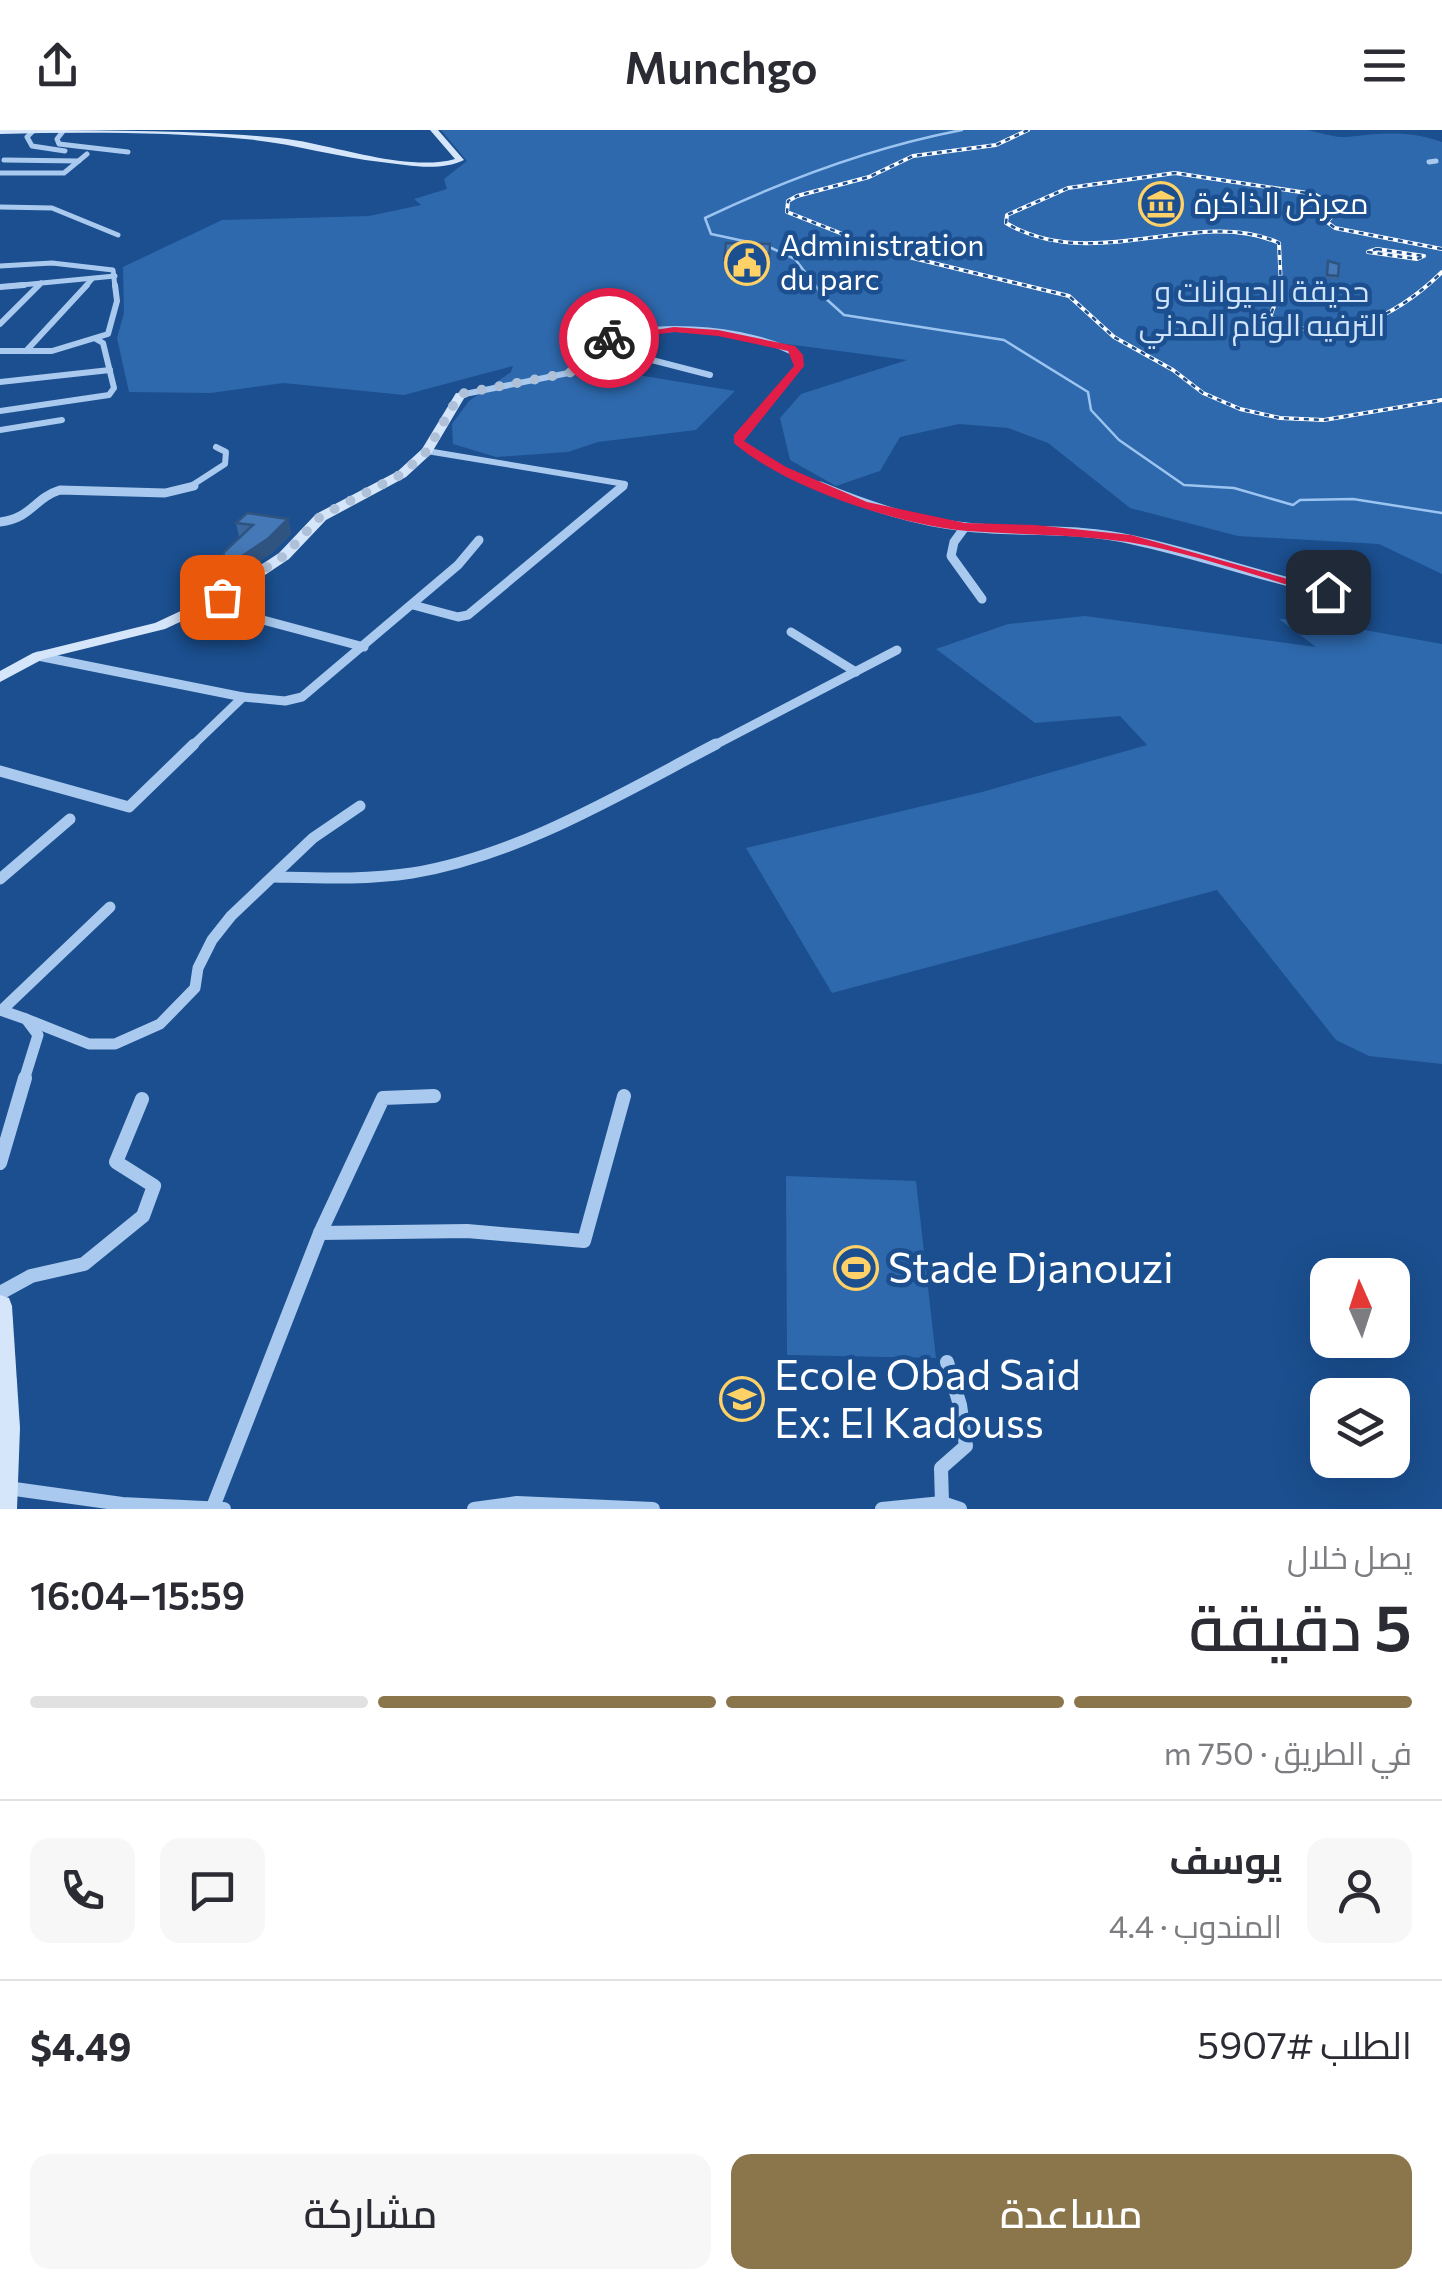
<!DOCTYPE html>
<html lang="ar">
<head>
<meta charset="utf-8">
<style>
  :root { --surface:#fff; --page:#f7f7f7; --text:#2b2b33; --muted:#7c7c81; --line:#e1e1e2; --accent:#8a764a }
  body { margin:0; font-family:Commissioner,Cairo,sans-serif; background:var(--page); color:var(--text); direction:rtl; height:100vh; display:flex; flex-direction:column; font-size:38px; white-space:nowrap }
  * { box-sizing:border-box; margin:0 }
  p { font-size:32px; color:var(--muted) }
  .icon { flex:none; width:55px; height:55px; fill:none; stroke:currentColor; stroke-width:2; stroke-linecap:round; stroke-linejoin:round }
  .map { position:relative; height:1379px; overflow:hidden; direction:ltr }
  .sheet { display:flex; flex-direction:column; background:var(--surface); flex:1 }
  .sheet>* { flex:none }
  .needle { width:65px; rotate:357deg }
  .buttons { position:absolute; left:1310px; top:1128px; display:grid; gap:20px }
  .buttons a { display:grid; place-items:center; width:100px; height:100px; border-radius:20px; background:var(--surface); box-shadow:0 10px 40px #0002; font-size:50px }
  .pin { position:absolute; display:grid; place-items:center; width:85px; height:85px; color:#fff; margin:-42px; border-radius:20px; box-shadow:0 5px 15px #0006 }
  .courier { position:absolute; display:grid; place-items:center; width:100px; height:100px; margin:-50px; border:8px solid #e11d48; border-radius:50%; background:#fff; color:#222; box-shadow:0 2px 12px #0007 }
  .summary em { font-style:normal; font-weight:600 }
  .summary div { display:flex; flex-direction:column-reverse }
  .summary { display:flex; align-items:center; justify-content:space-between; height:170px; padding:0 30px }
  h1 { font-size:65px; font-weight:600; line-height:75px }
  .bar { display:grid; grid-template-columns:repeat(4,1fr); gap:15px 10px; align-content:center; height:120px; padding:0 30px }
  .bar i { height:12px; border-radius:8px; background:var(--line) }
  .bar .selected { background:var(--accent) }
  .bar p { grid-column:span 4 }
  .line { display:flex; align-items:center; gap:25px; padding:0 30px; border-top:2px solid var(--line) }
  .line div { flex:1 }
  .round { display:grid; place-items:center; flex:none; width:105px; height:105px; border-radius:20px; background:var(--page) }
  .action { display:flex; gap:20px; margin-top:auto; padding:20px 30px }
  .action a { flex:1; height:115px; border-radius:20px; background:var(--accent); color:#fff; font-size:40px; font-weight:600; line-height:115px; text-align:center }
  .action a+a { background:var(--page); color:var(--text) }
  header { display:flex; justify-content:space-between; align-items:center; height:130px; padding:0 30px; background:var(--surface); font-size:45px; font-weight:600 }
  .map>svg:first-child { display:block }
  .green { fill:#2e69ad }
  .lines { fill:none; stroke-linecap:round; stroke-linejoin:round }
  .stream { stroke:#9cc4f0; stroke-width:2.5 }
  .street-far4 { stroke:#a9c9ee; stroke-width:5 }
  .street-far3 { stroke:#a9c9ee; stroke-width:6 }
  .street-far2 { stroke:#a9c9ee; stroke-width:9 }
  .street-far1 { stroke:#a9c9ee; stroke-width:11 }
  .street { stroke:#a9c9ee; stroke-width:14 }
  .secondary { fill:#d6e6fa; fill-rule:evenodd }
  .rail-casing { stroke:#fff; stroke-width:4 }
  .rail { stroke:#1b4f8f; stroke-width:2.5; stroke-dasharray:5; stroke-linecap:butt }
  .wall { fill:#3a679d }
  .shaded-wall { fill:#305480 }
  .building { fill:#4478b7; stroke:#305480; stroke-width:2.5 }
  .route { fill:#e11d48 }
  .done { stroke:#afc1d8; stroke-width:10; stroke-dasharray:0 18 }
  .labels { text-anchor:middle; stroke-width:9; stroke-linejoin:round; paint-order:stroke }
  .far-poi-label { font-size:30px; fill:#fff; stroke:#1b4f8f; text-anchor:start }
  .far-park-label { font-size:30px; fill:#cfe3fa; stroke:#1b4f8f }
  .near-poi-label { font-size:42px; fill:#fff; stroke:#1b4f8f; text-anchor:start }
</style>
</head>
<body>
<header><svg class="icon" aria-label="menu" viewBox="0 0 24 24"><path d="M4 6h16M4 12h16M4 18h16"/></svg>Munchgo<svg class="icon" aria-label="share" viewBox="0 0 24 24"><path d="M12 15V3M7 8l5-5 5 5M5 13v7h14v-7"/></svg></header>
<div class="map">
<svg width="1442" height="1379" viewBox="0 0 1442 1379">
  <rect width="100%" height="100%" fill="#1b4f8f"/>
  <g class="green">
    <path d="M 441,0 L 1306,0 C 1319,2 1334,8 1347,7 C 1384,3 1407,0 1442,12 L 1442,444 L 1379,414 L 1238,406 L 1130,378 L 1048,313 L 1008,298 L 959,294 L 900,307 L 880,341 L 836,356 L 790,330 L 780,288 L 801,264 L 907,230 L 644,195 L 595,204 L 576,213 L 579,223 L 632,244 L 735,261 L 696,300 L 598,312 L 568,322 L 496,327 L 453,314 L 452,294 L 469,271 L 511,242 L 513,236 L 404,265 L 283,253 L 211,263 L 129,262 L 117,208 L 124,183 L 123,137 L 222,90 L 369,86 L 421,75 L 414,69 L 447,59 L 444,49 L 467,31 Z"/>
    <polygon points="1085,486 1316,517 1279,489 1309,490 1442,514 1442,934 1369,926 1336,910 1217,760 832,863 746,718 982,662 1147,615 1120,586 1035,593 936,519 1008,494"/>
    <polygon points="786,1046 916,1051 936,1228 787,1225"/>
  </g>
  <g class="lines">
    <g class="stream">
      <path d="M 758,114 L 711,104 L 705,88 C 787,49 873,17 962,0"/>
      <polyline points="767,116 795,129 824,167 844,185 1004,210 1088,262 1091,280 1119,310 1184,355 1234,358 1293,375 1300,370 1353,369 1442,383"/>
    </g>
    <g class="street-far4">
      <polyline points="64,0 57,9 59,14 128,22"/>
      <polyline points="33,1 27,7 32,16 65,21"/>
      <polyline points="4,30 79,31"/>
      <polyline points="1429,32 1436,31"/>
      <polyline points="0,43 64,43 87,24"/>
      <polyline points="0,77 52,78 118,105"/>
      <polyline points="0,136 52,133 113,140 115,157"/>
      <polyline points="0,157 115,146"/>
      <polyline points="37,157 41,153"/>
      <polyline points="85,157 92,149"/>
    </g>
    <g class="street-far3">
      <polyline points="0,157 24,155"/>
      <polyline points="0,194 39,155"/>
      <polyline points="623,205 648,229 710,245"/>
      <polyline points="0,221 52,221 108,204 117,171 115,155"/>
      <polyline points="26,221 87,155"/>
      <polyline points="0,252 110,240"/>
      <path d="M 460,265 L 578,241 L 587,216 C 638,189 749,196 798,225 L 799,236 L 738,308 L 739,313 L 782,340 L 826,358"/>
      <polyline points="0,281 109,265 114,258 103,213 96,209"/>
      <polyline points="0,300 62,290"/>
      <polyline points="427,321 625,354 620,358"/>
      <polyline points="188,358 225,334 226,322 216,317"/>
    </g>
    <g class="street-far2">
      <path d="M 820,356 C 866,375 915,392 966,397 C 1021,403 1078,397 1133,410 C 1208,426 1279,454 1355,466"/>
      <path d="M 0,392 C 32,388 34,368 60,360 L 165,363 L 194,356"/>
      <polyline points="965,397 954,412 951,426 982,469"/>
      <polyline points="207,475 364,517"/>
      <polyline points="413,475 458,487 468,485 623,356"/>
      <polyline points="791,502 856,542"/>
      <polyline points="38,526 243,567 191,617"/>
      <polyline points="243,567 285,571 302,567 458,435 479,410"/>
      <polyline points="711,617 897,520"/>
    </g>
    <g class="street-far1">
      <polyline points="0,641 129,677 194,614"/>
      <path d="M 274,747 C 321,748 366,750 412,743 C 520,725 620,664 716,614"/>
      <polyline points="0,749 70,689"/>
      <polyline points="0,880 26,889 38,905 24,950"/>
      <polyline points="2,880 110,777"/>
      <polyline points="26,889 89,914 115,914 160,894 195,858 198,838 212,810 231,786 313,708 360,676"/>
    </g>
    <g class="street">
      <polyline points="0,1033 25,948"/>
      <polyline points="320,1103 467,1101 584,1111 624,966"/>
      <polyline points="0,1163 31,1146 84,1134 143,1086 154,1056 116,1032 142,969"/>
      <polyline points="0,1357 122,1374 224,1379"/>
      <polyline points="942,1373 941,1338 966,1316 960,1275 947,1232"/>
      <polyline points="213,1377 320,1103 383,968 434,966"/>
      <polyline points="474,1379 517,1373 653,1379"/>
      <polyline points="882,1379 942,1373 960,1379"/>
    </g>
    <g class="secondary">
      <path d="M 0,0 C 81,0 163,0 244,5 C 269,7 295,9 319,15 C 358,23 416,40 455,29 L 430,0 L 438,0 L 464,30 C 439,42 408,35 381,32 C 336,27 292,13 245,9 C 164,2 81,2 0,4 Z"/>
      <polygon points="456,263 466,265 431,324 406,347 326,390 289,429 227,470 165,499 43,529 0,552 0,541 33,523 155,493 217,464 279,423 316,384 398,341 422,319"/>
      <polygon points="0,1165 9,1168 12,1176 20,1298 17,1379 0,1379"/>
    </g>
    <g class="rail-casing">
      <g id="rail">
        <polyline points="1028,0 996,15 913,26 869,47 797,66 788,71 787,82 888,122 1069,166 1114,207 1173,240 1203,263 1240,279 1280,288 1324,290 1442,270"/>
        <polygon points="1377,119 1424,126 1417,129 1368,122"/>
        <path d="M 1442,119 L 1335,98 L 1327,92 L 1334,84 L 1334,76 L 1314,64 L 1175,43 L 1068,58 L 1007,85 L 1006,93 C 1093,145 1198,76 1279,113 L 1281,157 L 1270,187 C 1332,220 1396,187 1442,142"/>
      </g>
    </g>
    <use href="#rail" class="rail"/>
  </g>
  <g class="wall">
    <polygon points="770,114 769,142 724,141 724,130"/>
    <polygon points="1328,131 1338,146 1337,150 1326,149"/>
    <polygon points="288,389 291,404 272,423 233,449 226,444 223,430 239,407 236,393"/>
  </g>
  <polygon class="shaded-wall" points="288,389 291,404 272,423 233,449 230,434"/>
  <g class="building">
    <polygon points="726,113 770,114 769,130 724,130"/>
    <polygon points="1328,131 1339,134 1338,146 1327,145"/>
    <polygon points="247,383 288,389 269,408 230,434 223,430 224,422 253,395 236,393"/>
  </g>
  <path class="route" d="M 674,197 L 718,200 L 795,216 L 803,225 L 804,236 L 744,311 L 786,337 L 867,372 L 965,393 L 1035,395 L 1131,405 L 1334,462 L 1328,466 C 1262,449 1195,423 1128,412 C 1074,404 1021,405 967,401 C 899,395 785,358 734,313 L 734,305 L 794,236 L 788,221 L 718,206 L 674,202 L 609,211 L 604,208 Z"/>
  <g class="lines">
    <polyline class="done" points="222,467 284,426 321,386 402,344 427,321 460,264 578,241 584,218 609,208"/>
  </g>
  <defs>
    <g id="museum-ring" transform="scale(2.25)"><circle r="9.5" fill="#1b4f8f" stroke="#ffd166" stroke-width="1.5"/><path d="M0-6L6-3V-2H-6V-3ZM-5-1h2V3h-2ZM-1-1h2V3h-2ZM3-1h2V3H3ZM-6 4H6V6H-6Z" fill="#ffd166"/></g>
    <g id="civic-ring" transform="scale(2.25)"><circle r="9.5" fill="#1b4f8f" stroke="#ffd166" stroke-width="1.5"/><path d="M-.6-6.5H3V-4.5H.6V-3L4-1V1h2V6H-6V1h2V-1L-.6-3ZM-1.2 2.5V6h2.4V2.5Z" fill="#ffd166"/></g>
    <g id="stadium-ring" transform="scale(2.25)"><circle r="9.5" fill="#1b4f8f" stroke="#ffd166" stroke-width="1.5"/><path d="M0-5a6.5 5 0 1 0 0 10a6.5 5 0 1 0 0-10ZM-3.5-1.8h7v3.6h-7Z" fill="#ffd166"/></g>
    <g id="school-ring" transform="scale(2.25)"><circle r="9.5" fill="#1b4f8f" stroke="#ffd166" stroke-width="1.5"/><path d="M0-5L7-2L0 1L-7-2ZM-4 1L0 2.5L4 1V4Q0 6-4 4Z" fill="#ffd166"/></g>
  </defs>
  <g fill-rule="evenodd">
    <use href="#museum-ring" x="1161" y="74"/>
    <use href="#civic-ring" x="747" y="133"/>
    <use href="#stadium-ring" x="856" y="1138"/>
    <use href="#school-ring" x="742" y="1269"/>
  </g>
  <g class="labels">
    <g class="far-poi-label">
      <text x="1194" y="84">معرض الذاكرة</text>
      <text x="780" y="126">Administration<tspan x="780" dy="34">du parc</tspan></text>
    </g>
    <g class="far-park-label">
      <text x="1262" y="172">حديقة الحيوانات و<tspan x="1262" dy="34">الترفيه الوئام المدني</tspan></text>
    </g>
    <g class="near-poi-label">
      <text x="888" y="1153">Stade Djanouzi</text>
      <text x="774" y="1260">Ecole Obad Said<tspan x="774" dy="48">Ex: El Kadouss</tspan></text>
    </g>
  </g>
</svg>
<div class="buttons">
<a><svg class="needle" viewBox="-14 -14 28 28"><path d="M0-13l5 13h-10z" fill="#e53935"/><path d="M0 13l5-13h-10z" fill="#7c7c81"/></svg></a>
<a><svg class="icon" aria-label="layers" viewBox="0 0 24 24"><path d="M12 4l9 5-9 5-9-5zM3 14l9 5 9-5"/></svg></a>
</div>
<div class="pin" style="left:222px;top:467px;background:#ea580c"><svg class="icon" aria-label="bag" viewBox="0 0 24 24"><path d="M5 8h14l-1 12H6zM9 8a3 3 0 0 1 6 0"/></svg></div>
<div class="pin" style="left:1328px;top:462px;background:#1f2937"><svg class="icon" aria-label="home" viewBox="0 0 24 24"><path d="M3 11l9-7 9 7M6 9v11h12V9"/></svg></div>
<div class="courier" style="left:609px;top:208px"><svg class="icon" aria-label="bike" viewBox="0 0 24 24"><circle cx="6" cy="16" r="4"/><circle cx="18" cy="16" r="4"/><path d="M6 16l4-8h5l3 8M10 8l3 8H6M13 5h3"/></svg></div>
</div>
<section class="sheet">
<div class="summary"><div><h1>5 دقيقة</h1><p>يصل خلال</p></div><em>15:59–16:04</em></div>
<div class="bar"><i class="selected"></i><i class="selected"></i><i class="selected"></i><i></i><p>في الطريق · 750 m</p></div>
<div class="line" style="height:180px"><a class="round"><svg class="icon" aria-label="person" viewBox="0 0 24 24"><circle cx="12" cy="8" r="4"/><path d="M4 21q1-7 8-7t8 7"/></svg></a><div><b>يوسف</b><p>المندوب · 4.4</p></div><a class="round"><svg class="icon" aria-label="chat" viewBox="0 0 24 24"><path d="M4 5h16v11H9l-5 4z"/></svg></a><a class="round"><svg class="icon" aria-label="phone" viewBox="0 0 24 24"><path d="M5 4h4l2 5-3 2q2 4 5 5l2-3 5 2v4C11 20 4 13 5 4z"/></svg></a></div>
<div class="line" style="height:130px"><div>الطلب #5907</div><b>$4.49</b></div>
<div class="action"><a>مساعدة</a><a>مشاركة</a></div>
</section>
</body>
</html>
